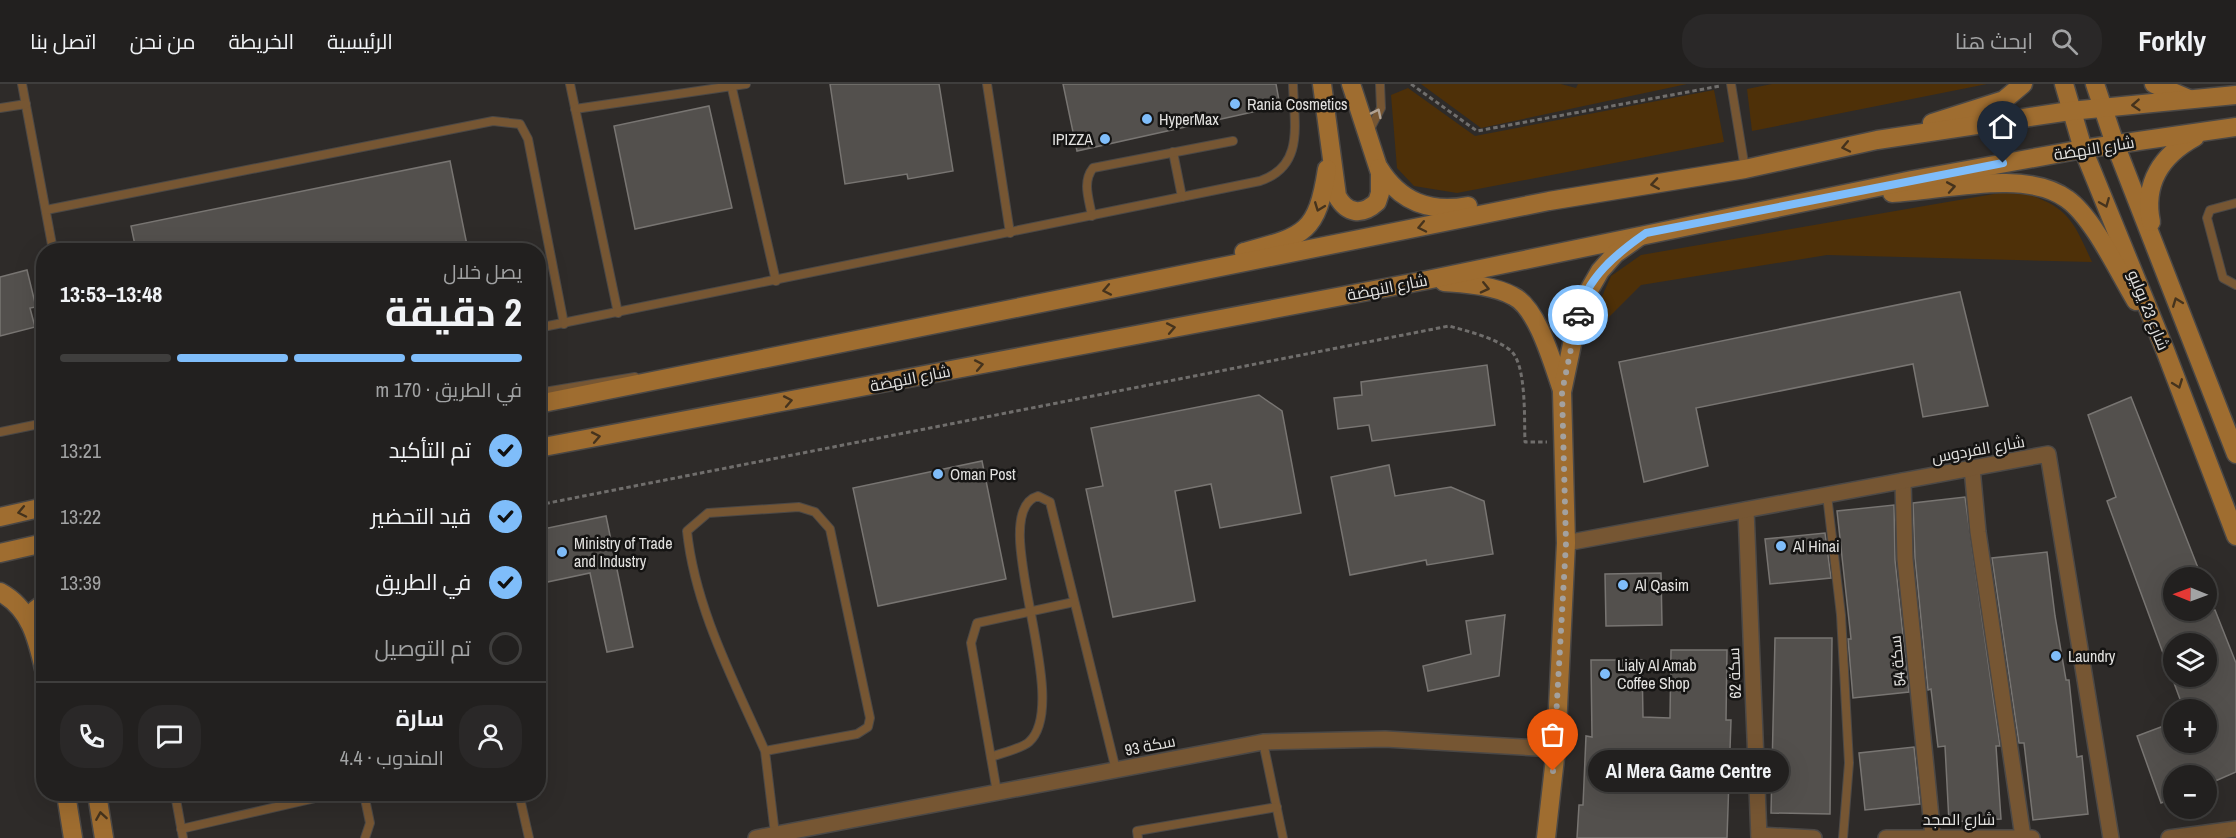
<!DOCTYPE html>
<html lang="ar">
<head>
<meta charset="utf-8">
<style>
  :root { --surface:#22201f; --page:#2a2828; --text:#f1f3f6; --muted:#a2a3a4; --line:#3f3e3d; --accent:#7fbdfa }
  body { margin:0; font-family:"Archivo Narrow",Cairo,sans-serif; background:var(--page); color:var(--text); direction:rtl; height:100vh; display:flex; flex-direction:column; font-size:22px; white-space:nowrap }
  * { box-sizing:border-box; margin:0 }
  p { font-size:20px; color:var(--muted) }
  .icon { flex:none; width:33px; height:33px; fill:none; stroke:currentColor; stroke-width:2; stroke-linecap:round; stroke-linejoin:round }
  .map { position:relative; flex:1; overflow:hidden; direction:ltr }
  .details { position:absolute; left:36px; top:159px; width:510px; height:558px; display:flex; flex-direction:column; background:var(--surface); border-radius:24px; box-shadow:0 6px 24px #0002,0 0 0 2px var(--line); direction:rtl }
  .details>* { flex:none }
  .needle { width:39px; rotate:271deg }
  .fabs { position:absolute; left:2163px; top:483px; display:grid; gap:12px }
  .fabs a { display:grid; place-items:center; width:54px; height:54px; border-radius:50%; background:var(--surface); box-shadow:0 6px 24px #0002,0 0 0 2px var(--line); font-size:30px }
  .pin { position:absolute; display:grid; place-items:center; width:51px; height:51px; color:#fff; margin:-62px -26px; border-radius:50% 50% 50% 0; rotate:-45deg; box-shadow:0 0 6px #0007 }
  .pin .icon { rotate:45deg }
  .courier { position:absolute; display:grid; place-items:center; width:60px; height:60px; margin:-30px; border:4px solid #7fbdfa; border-radius:50%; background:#fff; color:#222; box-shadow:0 2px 8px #0007 }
  .bubble { position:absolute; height:42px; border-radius:21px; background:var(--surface); box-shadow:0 6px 24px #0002,0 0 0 2px var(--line); font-size:20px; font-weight:700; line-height:42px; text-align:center; direction:rtl }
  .summary em { font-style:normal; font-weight:700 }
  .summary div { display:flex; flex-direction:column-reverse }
  .summary { display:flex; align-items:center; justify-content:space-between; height:102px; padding:0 24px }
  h1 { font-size:39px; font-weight:700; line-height:45px }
  .bar { display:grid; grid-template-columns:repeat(4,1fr); gap:9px 6px; align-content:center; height:72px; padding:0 24px }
  .bar i { height:8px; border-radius:4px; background:var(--line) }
  .bar .current { background:var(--accent) }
  .bar p { grid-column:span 4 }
  .line { display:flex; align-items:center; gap:15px; padding:0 24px; border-top:2px solid var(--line) }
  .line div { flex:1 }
  .round { display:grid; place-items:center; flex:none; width:63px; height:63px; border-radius:24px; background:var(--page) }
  ol { padding:0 24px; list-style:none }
  li { display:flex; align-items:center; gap:18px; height:66px }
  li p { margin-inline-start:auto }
  li .icon { padding:6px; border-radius:50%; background:var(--accent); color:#111; stroke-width:4 }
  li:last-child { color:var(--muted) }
  li i { width:33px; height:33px; border:3px solid var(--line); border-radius:50% }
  header { display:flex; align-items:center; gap:36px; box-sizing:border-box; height:84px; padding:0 30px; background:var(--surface); border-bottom:2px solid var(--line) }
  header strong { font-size:28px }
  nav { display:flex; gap:33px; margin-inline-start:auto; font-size:21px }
  .search { width:420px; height:54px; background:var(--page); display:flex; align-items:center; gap:15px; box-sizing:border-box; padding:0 21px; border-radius:24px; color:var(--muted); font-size:22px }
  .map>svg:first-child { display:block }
  .green { fill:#4e3008 }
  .building { fill:#53504d; stroke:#787572; stroke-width:1.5; fill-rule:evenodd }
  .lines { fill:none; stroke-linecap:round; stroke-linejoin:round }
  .lane-casing { stroke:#4b4846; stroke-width:10 }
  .street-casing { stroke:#4b4846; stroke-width:18 }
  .secondary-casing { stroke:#4b4846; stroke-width:21 }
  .path { stroke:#706e6c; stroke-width:3; stroke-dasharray:4.5 3; stroke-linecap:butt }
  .lane { stroke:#765633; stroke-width:8 }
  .street { stroke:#765633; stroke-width:15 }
  .secondary { stroke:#9f6d30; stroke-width:18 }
  .oneway { stroke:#45331d }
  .oneway2 { stroke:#b1a292 }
  .done { stroke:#a3a19f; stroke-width:6; stroke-dasharray:0 10.8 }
  .route { stroke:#7fbdfa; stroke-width:8 }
  .poi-dot { fill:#7fbdfa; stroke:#151413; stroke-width:2 }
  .labels { text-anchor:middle; stroke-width:5; stroke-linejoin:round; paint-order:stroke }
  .poi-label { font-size:16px; fill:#e2e1df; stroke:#151413; text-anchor:start }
  .street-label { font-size:16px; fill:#e2e1df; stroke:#151413 }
</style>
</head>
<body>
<header>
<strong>Forkly</strong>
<div class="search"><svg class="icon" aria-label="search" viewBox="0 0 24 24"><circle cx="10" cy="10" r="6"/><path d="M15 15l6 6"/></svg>ابحث هنا</div>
<nav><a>الرئيسية</a><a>الخريطة</a><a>من نحن</a><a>اتصل بنا</a></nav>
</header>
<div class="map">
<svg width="2236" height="754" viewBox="0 0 2236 754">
  <rect width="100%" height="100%" fill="#2e2b29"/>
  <g class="green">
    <polygon points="1421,0 1561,0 1576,4 1578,0 1687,0 1481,44"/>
    <polygon points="1772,0 1987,0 1752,47 1747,5"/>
    <polygon points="1408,4 1475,52 1714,6 1724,58 1457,109 1414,102 1397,84 1391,11"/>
    <path d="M 2017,106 C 2067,123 2071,131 2092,178 L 1827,171 L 1641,201 L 1588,254 L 1590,240 L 1611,192 L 1641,171 Z"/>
  </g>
  <g class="building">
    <polygon points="830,0 939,0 953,87 908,95 907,90 845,100"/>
    <polygon points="1063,0 1276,0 1280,22 1077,67"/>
    <polygon points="709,22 732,124 635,145 614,42"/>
    <polygon points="450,77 468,166 136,166 131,142"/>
    <polygon points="27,186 36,223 30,224 35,243 0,252 0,193"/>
    <polygon points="1960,208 1988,322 1923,333 1913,280 1696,324 1708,382 1644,398 1619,278"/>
    <polygon points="1487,281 1495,341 1372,357 1369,341 1338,345 1334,314 1362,311 1361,298"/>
    <polygon points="1259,311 1282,327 1301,429 1220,444 1211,400 1175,407 1195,517 1113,533 1086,405 1103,402 1091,344"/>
    <path d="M 2131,313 L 2202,494 L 2174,494 L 2174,526 L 2215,526 L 2236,579 L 2236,688 L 2206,701 L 2206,692 L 2174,692 L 2174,714 L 2161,719 L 2137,652 L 2174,638 L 2174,658 L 2206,658 L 2206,626 L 2184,626 L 2107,417 L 2116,413 L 2088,331 ZM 2174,560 L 2206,560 L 2206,592 L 2173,592 Z"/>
    <polygon points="982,377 1006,495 878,522 853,404"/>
    <polygon points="1389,381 1395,412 1451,403 1484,417 1493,470 1427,481 1426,476 1350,491 1331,393"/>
    <polygon points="1965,413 2000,662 1996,662 2001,735 1949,738 1945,662 1938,663 1931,605 1928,606 1915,474 1913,419"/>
    <polygon points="1894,421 1895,476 1909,608 1853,614 1848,555 1851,555 1837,427"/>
    <polygon points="606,432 633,563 607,568 590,489 538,500 538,446"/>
    <polygon points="1825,449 1831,494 1770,500 1765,455"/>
    <polygon points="2047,468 2055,532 2066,596 2069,596 2077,673 2082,672 2088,730 2033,736 2024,659 2019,659 1992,474"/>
    <polygon points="1661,489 1662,541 1606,542 1605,490"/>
    <polygon points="1505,531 1499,592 1428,607 1423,582 1471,570 1466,537"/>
    <polygon points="1775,554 1832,554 1830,730 1771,729"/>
    <polygon points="1671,566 1727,566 1726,636 1731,636 1727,754 1577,754 1579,721 1583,721 1586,652 1592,653 1591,576 1642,576 1643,633 1670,634"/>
    <polygon points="1914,663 1920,720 1865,726 1859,669"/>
  </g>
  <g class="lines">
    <g class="lane-casing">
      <g id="lane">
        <polyline points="22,0 53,166"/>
        <polyline points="570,0 618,229"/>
        <polyline points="731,0 776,197"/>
        <polyline points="987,0 1010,149"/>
        <polyline points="1731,0 1745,85"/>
        <polyline points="0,24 26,20"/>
        <polyline points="575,25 746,0"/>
        <polyline points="1369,47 1381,24 1380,0"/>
        <polyline points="1173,68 1182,113"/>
        <polyline points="2236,119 2210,126 2207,134 2223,194 2236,201"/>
        <polyline points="46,126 493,37 520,40 528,55 564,240"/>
        <path d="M 1092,132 C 1089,115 1082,98 1093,84 L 1233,57"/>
        <path d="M 538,244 L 1260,97 C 1305,82 1294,40 1293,0"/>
        <polyline points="538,309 635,293"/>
        <polyline points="0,348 44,339"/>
        <polyline points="1827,411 1841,531 1849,679 1843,754"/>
        <polyline points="1263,658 1283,754"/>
        <path d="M 765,667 C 734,597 695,524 687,447 L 708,429 L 799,423 L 815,428 L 830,445 L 870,634 L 868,643 L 857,650 L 765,667 L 775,750"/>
        <path d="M 991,673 C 1001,669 1021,665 1029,658 C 1075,617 983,428 1038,412 L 1050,418 L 1116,686"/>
        <polyline points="997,708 971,559 977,539 1074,518"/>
        <polyline points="175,710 183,754"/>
        <polyline points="364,710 370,739 365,754"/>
        <polyline points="519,710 529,754"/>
        <polyline points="181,745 333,710"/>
        <polyline points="1138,754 1137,747 1277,723"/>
      </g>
    </g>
    <g class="street-casing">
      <g id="street">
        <polyline points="1972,384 1978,448 2023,753"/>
        <polyline points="1903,397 1905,475 1933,753"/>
        <polyline points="1746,426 1759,754"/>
        <polyline points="1566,459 2048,370 2111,754"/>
        <polyline points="1759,751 1814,754"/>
        <polyline points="756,754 1263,658 1385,655 1556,665"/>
        <polyline points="1886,754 2032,754"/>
        <polyline points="2169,754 2236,745"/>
      </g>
    </g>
    <g class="secondary-casing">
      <g id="secondary">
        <path d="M 1322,0 L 1337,112 C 1347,130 1362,132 1377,118 L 1380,109 L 1380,89 L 1351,0"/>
        <polyline points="2064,0 2083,65 2165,266 2236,452"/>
        <polyline points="2095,0 2115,60 2236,370"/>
        <polyline points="2154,0 2189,15"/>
        <polyline points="1932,39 2004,16 2023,0"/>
        <path d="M 1379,84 C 1400,118 1430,129 1468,122"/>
        <path d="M 1892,109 C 1941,107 2025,84 2067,115 C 2093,133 2119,189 2136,217"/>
        <path d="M 2151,138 C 2143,99 2162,71 2195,53"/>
        <path d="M 1244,168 C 1304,152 1317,150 1327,85"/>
        <path d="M 1444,198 C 1467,200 1492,201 1513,212 C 1538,224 1553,281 1562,306"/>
        <polyline points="538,320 1549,117 1745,85 1877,56 2070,27 2236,11"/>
        <polyline points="538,364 1427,196 1912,96 2083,65 2236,43"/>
        <polyline points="0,433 44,423"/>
        <polyline points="0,469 44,459"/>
        <path d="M 0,508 C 30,524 37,554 44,585"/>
        <polyline points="32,543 35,526 44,519"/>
        <polyline points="66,710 73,754"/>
        <polyline points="97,710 104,754"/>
        <polyline points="1546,754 1556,665 1566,459 1562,308 1580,222 1600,187 1615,170 1639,153"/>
      </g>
    </g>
    <g class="path">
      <polyline points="1411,0 1477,47 1720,2"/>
      <path d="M 538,421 L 1449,242 C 1470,248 1493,253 1510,266 C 1527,279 1524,337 1525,358 L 1547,358"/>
    </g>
    <use href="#lane" class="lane"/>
    <use href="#street" class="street"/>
    <use href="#secondary" class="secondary"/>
  </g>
  <defs><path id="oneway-chevron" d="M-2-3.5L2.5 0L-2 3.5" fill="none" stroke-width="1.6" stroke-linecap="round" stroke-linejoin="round" transform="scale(1.5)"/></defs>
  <g class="oneway">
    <use href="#oneway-chevron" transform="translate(2136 21) rotate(176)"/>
    <use href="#oneway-chevron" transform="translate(1846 63) rotate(168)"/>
    <use href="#oneway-chevron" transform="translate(1655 100) rotate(171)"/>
    <use href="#oneway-chevron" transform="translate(1951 103) rotate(-10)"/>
    <use href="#oneway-chevron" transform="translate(2105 119) rotate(68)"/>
    <use href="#oneway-chevron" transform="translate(1319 123) rotate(111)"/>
    <use href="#oneway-chevron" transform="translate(1422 143) rotate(168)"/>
    <use href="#oneway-chevron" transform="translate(1485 204) rotate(13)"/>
    <use href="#oneway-chevron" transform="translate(1107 206) rotate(169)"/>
    <use href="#oneway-chevron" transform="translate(2177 218) rotate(-111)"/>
    <use href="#oneway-chevron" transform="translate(1171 244) rotate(-11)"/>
    <use href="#oneway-chevron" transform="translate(979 281) rotate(-11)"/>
    <use href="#oneway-chevron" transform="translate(2178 300) rotate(69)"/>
    <use href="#oneway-chevron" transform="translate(788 317) rotate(-11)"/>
    <use href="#oneway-chevron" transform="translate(596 353) rotate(-11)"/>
    <use href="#oneway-chevron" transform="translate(22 428) rotate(168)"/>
    <use href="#oneway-chevron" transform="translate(101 732) rotate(-99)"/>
  </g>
  <use class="oneway2" href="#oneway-chevron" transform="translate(1377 29) rotate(-64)"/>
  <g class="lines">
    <polyline class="done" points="1553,687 1566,459 1562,308 1578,231"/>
    <path class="route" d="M 1578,231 C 1586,194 1617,169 1646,149 L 2003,79"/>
  </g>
  <g class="poi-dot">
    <circle cx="1235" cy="20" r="6"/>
    <circle cx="1147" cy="35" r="6"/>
    <circle cx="1105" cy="55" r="6"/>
    <circle cx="938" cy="390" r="6"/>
    <circle cx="1781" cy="462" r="6"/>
    <circle cx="562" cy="468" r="6"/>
    <circle cx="1623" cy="501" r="6"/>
    <circle cx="2056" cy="572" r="6"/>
    <circle cx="1605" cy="590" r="6"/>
  </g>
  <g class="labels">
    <g class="poi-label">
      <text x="1247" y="26">Rania Cosmetics</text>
      <text x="1159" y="41">HyperMax</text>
      <text x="1093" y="61" text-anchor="end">IPIZZA</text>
      <text x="950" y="396">Oman Post</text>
      <text x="574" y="465">Ministry of Trade<tspan x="574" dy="18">and Industry</tspan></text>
      <text x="1793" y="468">Al Hinai</text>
      <text x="1635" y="507">Al Qasim</text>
      <text x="2068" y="578">Laundry</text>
      <text x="1617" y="587">Lialy Al Amab<tspan x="1617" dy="18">Coffee Shop</tspan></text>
    </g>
    <g class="street-label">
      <text transform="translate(2094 64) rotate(-9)" y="6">شارع النهضة</text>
      <text transform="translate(1387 203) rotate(-11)" y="6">شارع النهضة</text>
      <text transform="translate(2149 226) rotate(68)" y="6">شارع 23 يوليو</text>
      <text transform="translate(910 294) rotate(-11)" y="6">شارع النهضة</text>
      <text transform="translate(1978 365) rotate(-10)" y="6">شارع الفردوس</text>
      <text transform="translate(1897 577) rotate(-96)" y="6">سكة 54</text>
      <text transform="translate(1734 589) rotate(-92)" y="6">سكة 62</text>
      <text transform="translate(1150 661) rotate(-11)" y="6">سكة 93</text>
      <text x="1959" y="741">شارع المجد</text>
    </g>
  </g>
</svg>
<div class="fabs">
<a><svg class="needle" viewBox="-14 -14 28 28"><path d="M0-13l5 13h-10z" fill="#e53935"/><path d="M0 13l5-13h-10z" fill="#a2a3a4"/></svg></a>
<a><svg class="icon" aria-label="layers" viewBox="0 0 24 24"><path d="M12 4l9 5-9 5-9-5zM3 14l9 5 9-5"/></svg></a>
<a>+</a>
<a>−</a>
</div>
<div class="pin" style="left:1553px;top:687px;background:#ea580c"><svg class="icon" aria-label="bag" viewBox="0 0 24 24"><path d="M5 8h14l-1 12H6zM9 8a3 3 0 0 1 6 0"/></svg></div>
<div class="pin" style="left:2003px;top:79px;background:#1f2937"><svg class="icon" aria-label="home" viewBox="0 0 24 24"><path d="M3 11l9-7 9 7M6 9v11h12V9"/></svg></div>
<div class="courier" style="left:1578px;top:231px"><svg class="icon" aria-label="car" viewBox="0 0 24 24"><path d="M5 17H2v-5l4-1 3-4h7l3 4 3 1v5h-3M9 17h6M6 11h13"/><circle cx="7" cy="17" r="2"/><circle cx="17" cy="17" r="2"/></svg></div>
<div class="bubble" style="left:1588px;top:666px;width:201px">Al Mera Game Centre</div>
<section class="details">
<div class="summary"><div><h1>2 دقيقة</h1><p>يصل خلال</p></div><em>13:48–13:53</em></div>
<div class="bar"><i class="current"></i><i class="current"></i><i class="current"></i><i></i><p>في الطريق · 170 m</p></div>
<ol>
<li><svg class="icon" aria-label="check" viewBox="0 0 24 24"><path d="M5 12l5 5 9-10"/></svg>تم التأكيد<p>13:21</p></li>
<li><svg class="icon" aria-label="check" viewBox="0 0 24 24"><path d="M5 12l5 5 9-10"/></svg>قيد التحضير<p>13:22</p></li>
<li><svg class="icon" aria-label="check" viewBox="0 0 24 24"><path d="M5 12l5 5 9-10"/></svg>في الطريق<p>13:39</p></li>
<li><i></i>تم التوصيل</li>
</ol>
<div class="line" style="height:108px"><a class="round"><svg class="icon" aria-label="person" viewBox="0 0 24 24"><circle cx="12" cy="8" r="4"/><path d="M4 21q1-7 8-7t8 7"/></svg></a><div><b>سارة</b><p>المندوب · 4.4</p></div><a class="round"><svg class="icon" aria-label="chat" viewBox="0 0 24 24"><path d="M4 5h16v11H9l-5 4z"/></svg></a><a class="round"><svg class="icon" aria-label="phone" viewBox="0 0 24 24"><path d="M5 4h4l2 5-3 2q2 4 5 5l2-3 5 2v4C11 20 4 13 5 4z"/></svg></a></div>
</section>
</div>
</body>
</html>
